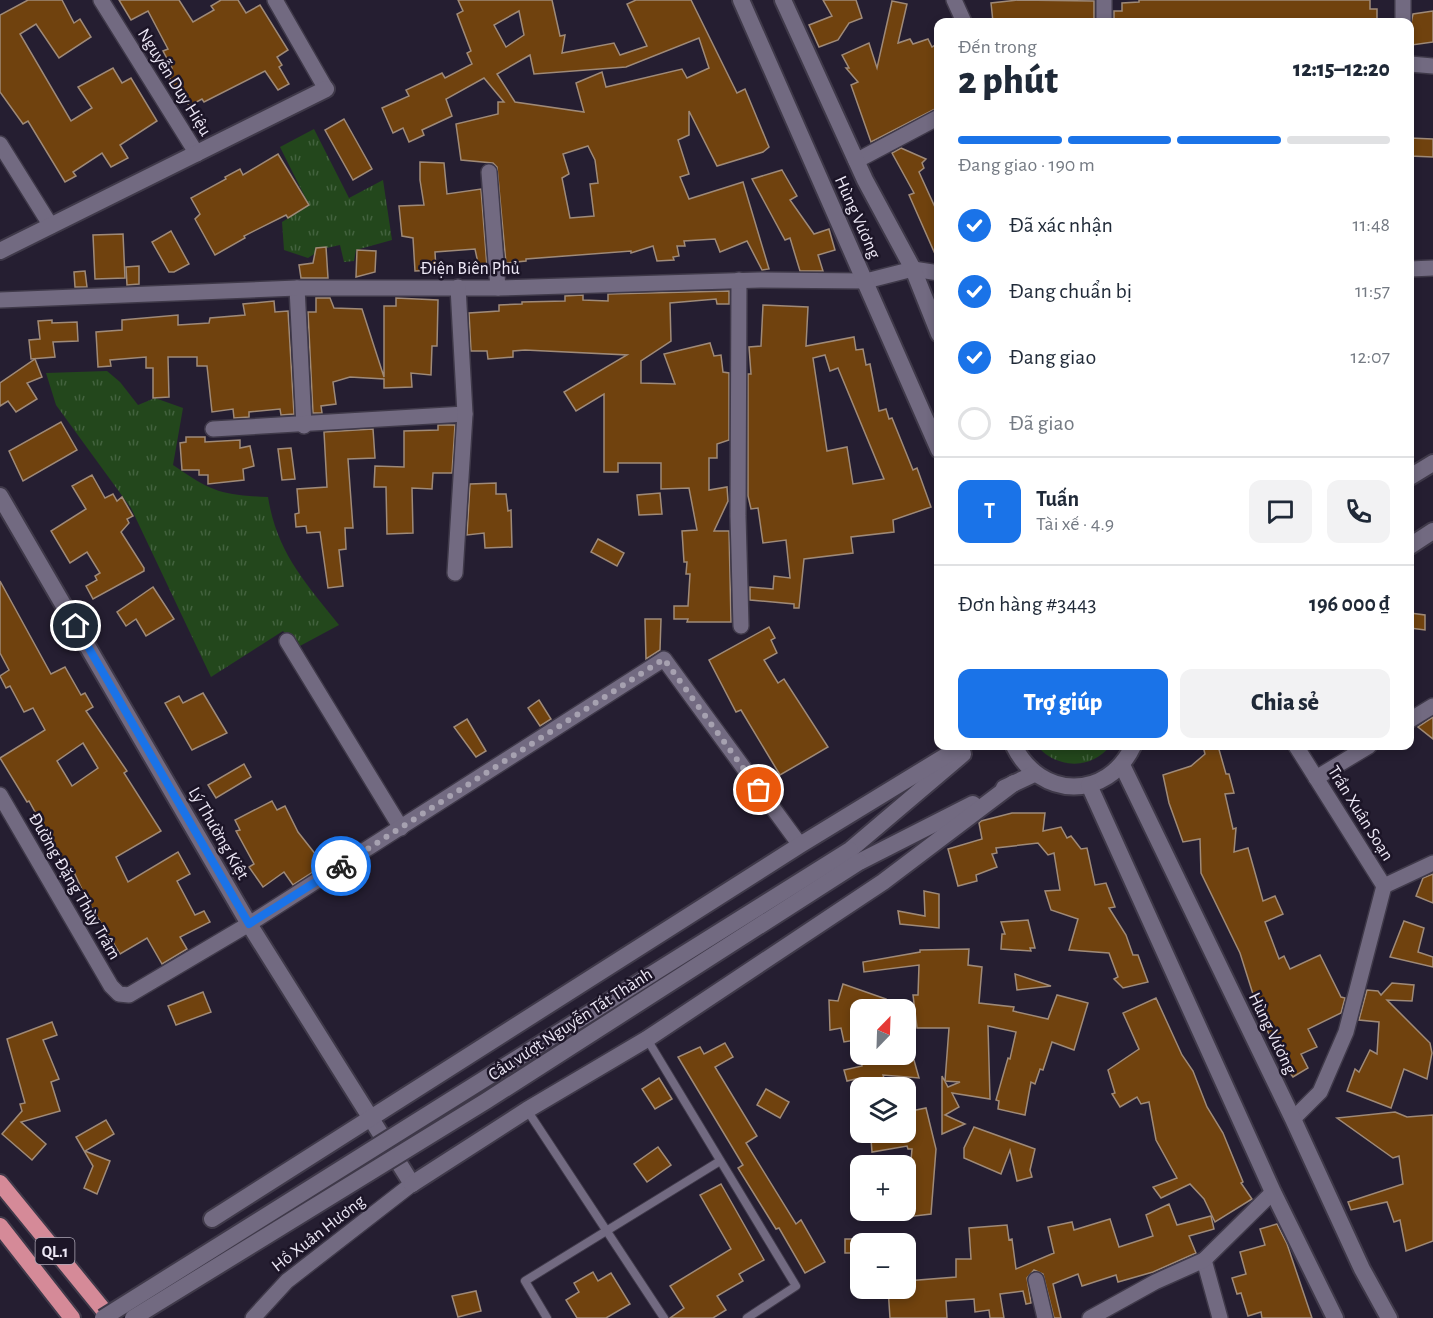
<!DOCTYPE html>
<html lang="vi">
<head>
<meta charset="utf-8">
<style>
  :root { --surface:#fff; --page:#f2f2f3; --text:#1f2937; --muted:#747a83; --line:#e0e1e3; --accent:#1a73e8 }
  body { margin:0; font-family:"Alegreya Sans",sans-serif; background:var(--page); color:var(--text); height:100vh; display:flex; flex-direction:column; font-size:22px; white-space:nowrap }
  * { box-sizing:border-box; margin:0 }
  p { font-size:20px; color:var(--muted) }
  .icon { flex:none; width:33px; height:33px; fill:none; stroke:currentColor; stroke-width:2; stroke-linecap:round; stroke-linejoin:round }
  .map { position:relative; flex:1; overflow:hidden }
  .panel { position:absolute; left:934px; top:18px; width:480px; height:732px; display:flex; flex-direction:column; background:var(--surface); border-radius:12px; box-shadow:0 3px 9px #0003 }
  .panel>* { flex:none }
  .needle { width:39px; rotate:23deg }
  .tools { position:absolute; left:850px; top:999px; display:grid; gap:12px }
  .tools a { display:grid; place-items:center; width:66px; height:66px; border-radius:12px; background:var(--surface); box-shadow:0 3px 9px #0003; font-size:30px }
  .pin { position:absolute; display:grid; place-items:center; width:51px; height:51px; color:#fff; margin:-26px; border:3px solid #fff; border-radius:50%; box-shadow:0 2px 6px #0007 }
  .courier { position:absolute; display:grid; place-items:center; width:60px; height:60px; margin:-30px; border:4px solid #1a73e8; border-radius:50%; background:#fff; color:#222; box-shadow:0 2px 8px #0007 }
  .headline em { font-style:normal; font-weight:800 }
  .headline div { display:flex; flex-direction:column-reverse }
  .headline { display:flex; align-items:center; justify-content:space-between; height:102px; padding:0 24px }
  h1 { font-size:39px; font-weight:800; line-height:45px }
  .bar { display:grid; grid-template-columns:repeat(4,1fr); gap:9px 6px; align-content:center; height:72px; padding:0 24px }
  .bar i { height:8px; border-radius:4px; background:var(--line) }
  .bar .active { background:var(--accent) }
  .bar p { grid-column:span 4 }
  .line { display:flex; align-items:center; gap:15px; padding:0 24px; border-top:2px solid var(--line) }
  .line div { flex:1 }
  .round { display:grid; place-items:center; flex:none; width:63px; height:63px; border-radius:12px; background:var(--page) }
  ol { padding:0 24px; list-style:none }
  li { display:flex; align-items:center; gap:18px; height:66px }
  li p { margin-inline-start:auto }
  li .icon { padding:6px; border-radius:50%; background:var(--accent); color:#fff; stroke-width:4 }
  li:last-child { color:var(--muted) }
  li i { width:33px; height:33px; border:3px solid var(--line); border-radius:50% }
  .cta { display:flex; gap:12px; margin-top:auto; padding:12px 24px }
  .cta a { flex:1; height:69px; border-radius:12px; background:var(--accent); color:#fff; font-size:24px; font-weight:800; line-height:69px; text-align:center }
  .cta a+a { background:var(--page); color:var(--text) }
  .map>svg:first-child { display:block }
  .grass { fill:url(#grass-tufts) }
  .building { fill:#70420e; stroke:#9f8a78; stroke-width:1.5; fill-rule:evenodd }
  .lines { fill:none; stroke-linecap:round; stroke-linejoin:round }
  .service-casing { stroke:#3f3949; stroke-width:10 }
  .minor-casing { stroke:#3f3949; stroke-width:18 }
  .tertiary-casing { stroke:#3f3949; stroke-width:20 }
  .secondary-casing { stroke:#3f3949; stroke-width:20 }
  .trunk-casing { stroke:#3f3949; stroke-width:20 }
  .service { stroke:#726a81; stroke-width:8 }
  .minor { stroke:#726a81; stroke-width:15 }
  .tertiary { stroke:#726a81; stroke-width:16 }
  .secondary { stroke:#726a81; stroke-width:16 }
  .trunk { stroke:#d58a98; stroke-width:16 }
  .secondary-bridge-casing { stroke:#3f3949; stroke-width:20; stroke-linecap:butt }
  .secondary-bridge { stroke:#726a81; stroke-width:16 }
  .done { stroke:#a6a1b0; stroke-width:6; stroke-dasharray:0 10.8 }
  .route { stroke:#1a73e8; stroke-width:8 }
  .labels { text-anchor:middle; stroke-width:5; stroke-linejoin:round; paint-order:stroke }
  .shield { fill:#1c1527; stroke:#aea8b7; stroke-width:1.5 }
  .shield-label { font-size:16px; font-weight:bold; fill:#ece7f5 }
  .street-label { font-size:18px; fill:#ece7f5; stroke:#1c1527 }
</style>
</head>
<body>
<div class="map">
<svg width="1433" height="1318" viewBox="0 0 1433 1318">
  <defs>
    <pattern id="grass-tufts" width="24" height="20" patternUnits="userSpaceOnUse" patternTransform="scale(1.5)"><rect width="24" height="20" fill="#23471c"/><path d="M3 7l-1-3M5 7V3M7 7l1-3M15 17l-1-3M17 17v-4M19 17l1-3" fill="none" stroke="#43623e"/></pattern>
  </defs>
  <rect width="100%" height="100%" fill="#251e31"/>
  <g class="grass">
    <polygon points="314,129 349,198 383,180 392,240 356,250 354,261 344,262 340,245 322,249 308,258 284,250 282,222 309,205 280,147"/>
    <path d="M 107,371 L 120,382 L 138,405 L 155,398 L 183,408 L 173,465 C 212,492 221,495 268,497 C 277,553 305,582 339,625 L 298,647 L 283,631 L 211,677 L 131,508 L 56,405 L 46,373 Z"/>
    <path d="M 1037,746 L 1110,746 C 1091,770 1057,769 1037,746 Z"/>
  </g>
  <g class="building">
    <polygon points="28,0 62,0 74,23 80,19 91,37 59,58 36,24 20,34 71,121 92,108 78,87 113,68 122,83 131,78 157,121 120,145 128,158 111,167 102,153 73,172 76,176 65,182 28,121 23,124 0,92 0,15"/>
    <polygon points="119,0 179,0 193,22 214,10 211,6 221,0 238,0 246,13 260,5 288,50 277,57 282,65 279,67 289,84 278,90 265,71 204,102 202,99 189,106 180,88 177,91 166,72 172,68 163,51 168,49 148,11 131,20"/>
    <path d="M 458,0 L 552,0 L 560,36 L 565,35 L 562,53 L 614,43 L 620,55 L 647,46 L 627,4 L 636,0 L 691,0 L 737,93 L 745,89 L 769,147 L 763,152 L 717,166 L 689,111 L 689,135 L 678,140 L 689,174 L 680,177 L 689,199 L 743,182 L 769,269 L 762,270 L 747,241 L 720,252 L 715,239 L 684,241 L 685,246 L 677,246 L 679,256 L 673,257 L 674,260 L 657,261 L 653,246 L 631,253 L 631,251 L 526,259 L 526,261 L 506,263 L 497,167 L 493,163 L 461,160 L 456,124 L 498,114 L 498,102 L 504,102 L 484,78 L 446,99 L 452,116 L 422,130 L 424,135 L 409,142 L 403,128 L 393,133 L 382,108 L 409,96 L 406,90 L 442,73 L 445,78 L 472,64 L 467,53 L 471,51 L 457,14 L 463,11 ZM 519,11 L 524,35 L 506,47 L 494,25 ZM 699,38 L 709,68 L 687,78 L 682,69 L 606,87 L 602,72 L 576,83 L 584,112 L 515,102 L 497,74 L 530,55 L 534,74 L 626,67 ZM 588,146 L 595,160 L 598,183 L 590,184 L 594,216 L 570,218 L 562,178 L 569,174 L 563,154 Z"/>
    <polygon points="823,0 856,0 862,18 849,23 838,40 819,47 809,25 832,16"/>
    <polygon points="1018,0 1094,1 1094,22 993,22 991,3"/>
    <polygon points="1139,0 1370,0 1370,9 1377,9 1377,22 1114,22 1114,11 1122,11 1122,3 1139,2"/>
    <polygon points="892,1 907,4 898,43 910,39 913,44 928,39 932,47 939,43 939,107 871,142 851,85 858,82 846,68 849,68 842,55 869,43 877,68"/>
    <polygon points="1433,11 1433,42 1412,45 1410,28 1413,14"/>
    <polygon points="344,119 372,169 353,180 325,130"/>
    <polygon points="1410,138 1433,139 1433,157 1410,156"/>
    <polygon points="901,148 926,159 922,163 924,168 919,172 939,216 939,263 909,195 914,193 892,153"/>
    <polygon points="278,154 309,205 288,218 286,215 244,236 245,238 215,255 195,219 200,214 191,198 226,179 225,177 240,169 243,175"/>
    <polygon points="420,162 444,163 447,194 481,189 487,267 479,268 475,249 435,252 436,270 415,271 413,238 402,236 399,206 424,205 420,180"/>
    <polygon points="782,170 797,196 790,200 814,234 829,229 835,250 818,255 823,271 800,271 790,238 785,240 752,179"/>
    <polygon points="171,231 189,264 174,272 169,272 152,242"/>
    <polygon points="123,234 125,278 95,279 93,235"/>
    <polygon points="326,247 328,278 301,278 299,265 313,263 316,248"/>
    <polygon points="357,250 376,251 375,272 356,277"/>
    <polygon points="139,266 139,284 127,285 126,267"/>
    <polygon points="85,271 87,287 75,287 74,272"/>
    <polygon points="729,291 729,304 717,304 716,299 670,303 671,341 641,361 641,383 675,384 664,354 710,343 714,356 721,355 723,372 729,373 729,440 717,444 717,458 709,458 709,490 727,487 728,501 714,531 729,531 731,622 687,622 688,619 674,619 674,606 688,606 690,574 686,574 687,562 684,562 682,531 697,530 689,488 661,489 661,463 618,463 618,472 604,472 604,394 576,411 564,392 627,355 525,350 513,351 513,357 488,359 487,351 471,351 469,313 499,311 499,305 522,304 522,302 565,301 565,296 583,295 583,300 608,301 608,294"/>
    <polygon points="316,298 330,298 334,308 362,309 384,377 384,306 396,306 396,298 438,300 437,346 432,346 431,375 411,373 412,387 384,388 384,379 350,377 333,382 336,404 321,406 322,413 313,413 308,312 316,312"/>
    <polygon points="274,301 275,312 288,311 294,414 281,415 280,409 249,412 249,417 234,418 233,409 212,412 207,366 197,366 197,357 168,357 169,397 153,398 153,368 146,368 146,357 110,360 111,366 98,367 96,332 122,330 122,320 178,315 178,325 209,323 210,318 245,315 243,304"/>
    <path d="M 763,305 L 808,307 L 806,346 L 854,337 L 856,350 L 863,349 L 866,365 L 870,364 L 879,411 L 886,409 L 889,419 L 892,418 L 913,470 L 917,468 L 931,507 L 893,520 L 894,532 L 851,537 L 853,553 L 804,559 L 799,608 L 794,608 L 794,604 L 750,600 L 750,587 L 773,589 L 774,576 L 790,578 L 786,540 L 763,543 L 758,508 L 751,509 L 748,496 L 748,374 L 751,374 L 749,347 L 761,346 ZM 825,355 L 830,371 L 838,368 L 884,479 L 853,484 L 847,447 L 827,451 L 813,358 Z"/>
    <polygon points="52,320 52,323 77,322 78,341 53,342 55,357 31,359 29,340 40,339 38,321"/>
    <polygon points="35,359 42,377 27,383 37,399 16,412 8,401 0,406 0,383"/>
    <polygon points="61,422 77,450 23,481 9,451"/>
    <polygon points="438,425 455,425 452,473 433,473 432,489 412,488 413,533 387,534 386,487 374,487 375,466 404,467 404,431 438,430"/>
    <polygon points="373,429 375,458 348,459 353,528 345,528 346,549 339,550 343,586 328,588 320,532 307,533 306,526 296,527 295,514 299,513 297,489 327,487 324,432"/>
    <polygon points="186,437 205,437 205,442 240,440 240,448 250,446 254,466 243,469 244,480 208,484 208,475 199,475 199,470 182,470 180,443 186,442"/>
    <polygon points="291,448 295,479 282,480 278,449"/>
    <polygon points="92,475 105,498 113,494 117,501 122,497 133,516 127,519 129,523 121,532 144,568 144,571 93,599 86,586 97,580 95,576 100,573 87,552 70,563 51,531 86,509 72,486"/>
    <polygon points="496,483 496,494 506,494 508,511 511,510 512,547 485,548 484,533 467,535 470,484"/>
    <polygon points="660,493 662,514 639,515 637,495"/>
    <polygon points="598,539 624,553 617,566 591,552"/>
    <path d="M 0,581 L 51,674 L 65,667 L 81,695 L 85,693 L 93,707 L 86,711 L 127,771 L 124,773 L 161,831 L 116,857 L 128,882 L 178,852 L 190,874 L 177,881 L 195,915 L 204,911 L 210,922 L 180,937 L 187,949 L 162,964 L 147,938 L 120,954 L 87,900 L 72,868 L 67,870 L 29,801 L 27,802 L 0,758 L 45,730 L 33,708 L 24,712 L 10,686 L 6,688 L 0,676 L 9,670 L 0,653 ZM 83,743 L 98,768 L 72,786 L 57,761 Z"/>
    <polygon points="153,587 174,619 146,636 136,619 126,626 117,612"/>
    <polygon points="1410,613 1425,615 1425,630 1410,628"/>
    <polygon points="645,619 661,619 660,650 646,659"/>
    <polygon points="769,627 775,638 771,640 777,653 764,660 778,683 784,679 828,747 780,775 741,710 736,712 709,660"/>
    <polygon points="203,693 227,733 192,750 165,703 179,696 183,703"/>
    <polygon points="539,700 551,719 540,726 528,708"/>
    <polygon points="1433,717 1433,739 1418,727"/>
    <polygon points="467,719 486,751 476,757 454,727"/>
    <polygon points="1203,746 1218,746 1226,774 1229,774 1234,793 1225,794 1233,829 1236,828 1234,852 1248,848 1263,901 1275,896 1283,914 1265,922 1279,959 1284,956 1290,969 1320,955 1341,997 1345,998 1341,1013 1308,1029 1317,1047 1301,1054 1308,1068 1293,1077 1282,1063 1258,1010 1240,953 1201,873 1200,839 1183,842 1169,803 1163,775 1191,766 1205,754"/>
    <polygon points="244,764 251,777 216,798 208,785"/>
    <polygon points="272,801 277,810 285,806 298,832 324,865 293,885 284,872 263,887 249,867 254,864 236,831 240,830 235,820"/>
    <polygon points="1012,813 1045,813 1043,831 1061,827 1067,838 1071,836 1081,849 1087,848 1095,885 1106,883 1115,907 1109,908 1126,935 1133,955 1138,955 1148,982 1123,988 1114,979 1118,977 1109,953 1069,950 1078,919 1051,910 1045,891 1060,890 1054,853 1048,855 1038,843 996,848 997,853 992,854 997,867 976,875 977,881 958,886 948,849 982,839 979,823 981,821"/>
    <polygon points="1433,874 1433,903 1416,896 1423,878"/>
    <polygon points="924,891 939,894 939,928 900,924 898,911 925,916"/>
    <polygon points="1028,920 1035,948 1030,948 1031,951 1001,949 1002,934 1005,934 1001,922"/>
    <polygon points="1404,921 1424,928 1418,952 1433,957 1433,967 1390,957"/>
    <polygon points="969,949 968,965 982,967 979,1003 1014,1007 1013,1011 1048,1019 1057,995 1088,1003 1074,1050 1052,1042 1043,1070 1040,1069 1035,1084 1031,1082 1025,1115 998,1109 999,1101 996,1100 1008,1058 1010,1059 1016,1032 988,1026 990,1099 952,1093 959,1107 945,1115 965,1124 942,1134 942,1076 948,1087 960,1082 945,1081 949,1028 917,1028 913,995 918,995 919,965 864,972 863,962 920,952 920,950"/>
    <polygon points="1015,974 1051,986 1017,990"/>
    <polygon points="1392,983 1414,985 1412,1001 1387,1000 1430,1043 1432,1053 1427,1079 1404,1069 1391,1108 1347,1091 1355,1069 1359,1072 1370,1050 1377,1054 1379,1022 1359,1020 1367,990 1378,991 1381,995"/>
    <polygon points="843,984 886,999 882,1010 861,1010 861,1039 844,1042 841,1028 830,1030 829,1000 838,1001"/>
    <polygon points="203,992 211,1012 176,1025 168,1006"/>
    <polygon points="1156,998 1182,1055 1193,1071 1207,1107 1223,1133 1243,1182 1241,1183 1252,1199 1215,1222 1204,1199 1190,1184 1161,1198 1153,1187 1177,1178 1156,1140 1149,1102 1141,1104 1137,1097 1120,1107 1112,1094 1115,1093 1108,1070 1139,1049 1123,1013"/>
    <polygon points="52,1022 57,1035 43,1040 59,1079 51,1082 60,1111 21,1122 46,1144 32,1160 2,1134 22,1111 20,1104 25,1103 7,1039"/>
    <polygon points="725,1043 733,1057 715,1067 757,1136 746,1143 796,1224 801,1220 825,1262 805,1273 779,1228 776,1229 738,1168 743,1165 678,1057 700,1047 704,1054"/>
    <polygon points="860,1054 894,1054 896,1062 914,1060 919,1078 883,1075 887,1088 859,1088 856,1079 847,1081 844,1070 862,1066"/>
    <polygon points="659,1078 672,1099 655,1109 642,1089"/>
    <polygon points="766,1089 789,1102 780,1118 757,1105"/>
    <polygon points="926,1108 936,1149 931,1214 906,1217 912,1149 908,1149 907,1146 872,1152 871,1139 906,1132 906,1112"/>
    <polygon points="1395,1112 1407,1117 1433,1115 1433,1241 1406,1251 1400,1220 1394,1222 1387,1202 1351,1210 1348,1202 1403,1184 1399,1156 1393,1158 1337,1118"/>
    <polygon points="106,1120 114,1134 85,1151 110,1161 97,1194 84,1188 93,1166 76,1137"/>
    <polygon points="974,1127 1035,1149 1030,1170 1032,1177 1017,1181 1010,1150 1001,1174 964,1158 964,1148"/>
    <polygon points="658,1147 671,1165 647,1182 634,1164"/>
    <polygon points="721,1184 764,1260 739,1274 743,1281 717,1296 726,1310 713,1318 670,1318 684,1308 670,1286 731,1249 700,1195"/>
    <polygon points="1169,1204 1177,1225 1211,1216 1214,1229 1189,1236 1196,1253 1153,1272 1118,1282 1116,1275 1082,1286 1078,1274 1053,1284 1061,1318 1054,1318 1043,1274 1034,1270 1027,1278 1031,1303 1026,1304 1023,1291 1000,1294 1004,1318 990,1318 989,1310 975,1312 974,1299 946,1301 947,1318 890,1318 888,1288 906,1288 906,1281 956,1277 956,1259 971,1259 969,1228 1007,1225 1009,1240 1012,1239 1016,1269 1054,1253 1048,1227 1072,1222 1074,1230 1110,1219 1119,1247 1153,1236 1146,1215"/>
    <polygon points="1277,1224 1287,1244 1312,1318 1262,1318 1261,1312 1248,1316 1241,1293 1237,1294 1232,1278 1246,1274 1240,1252 1265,1245 1260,1229"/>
    <rect x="845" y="1239" width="16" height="14"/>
    <polygon points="593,1272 598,1281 611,1273 630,1304 606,1318 577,1318 566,1300 579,1292 574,1283"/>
    <polygon points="476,1291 481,1311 458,1317 452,1296"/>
  </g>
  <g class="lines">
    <g class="service-casing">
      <g id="service">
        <polyline points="647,1039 796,1286 747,1318"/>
        <polyline points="527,1110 664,1318"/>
        <polyline points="547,1318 525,1281 720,1161"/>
      </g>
    </g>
    <g class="minor-casing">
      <g id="minor">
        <polyline points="101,0 197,154"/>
        <polyline points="275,0 326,89"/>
        <polyline points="954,0 964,22"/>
        <polyline points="1104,0 1104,22"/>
        <polyline points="1403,22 1403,0"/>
        <polyline points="1410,64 1433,66"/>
        <polyline points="0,144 51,226"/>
        <polyline points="856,161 939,117"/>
        <polyline points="489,172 498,288"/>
        <polyline points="1410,269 1433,268"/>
        <polyline points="739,280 738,516 741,626"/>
        <polyline points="297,288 304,426"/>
        <polyline points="0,300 297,288 498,288 760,280 866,281 913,269 939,273"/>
        <polyline points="213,429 465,414"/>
        <polyline points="455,573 465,414 458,287"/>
        <polyline points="287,641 401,828"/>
        <polyline points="1410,720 1433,706"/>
        <polyline points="1296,746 1384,886 1433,863"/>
        <polyline points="1316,778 1369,746"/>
        <polyline points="0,795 111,986 119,994 129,995 249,924 664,659 800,845"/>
        <polyline points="1293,1119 1320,1092 1346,1032 1384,886"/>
        <polyline points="1204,1260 1220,1318"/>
        <polyline points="1036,1280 1045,1318"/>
        <polyline points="253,1318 287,1281 412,1184"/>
        <polyline points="1090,1318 1155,1282 1204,1260 1273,1192"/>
      </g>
    </g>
    <g class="tertiary-casing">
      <g id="tertiary">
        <polyline points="0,251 326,89"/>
        <polyline points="0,496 249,924 412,1184"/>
      </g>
    </g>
    <g class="secondary-casing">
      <g id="secondary">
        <polyline points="741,0 939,450"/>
        <polyline points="783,0 865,180 913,269 939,334"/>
        <polyline points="1410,477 1433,463"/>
        <polyline points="1410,546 1433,531"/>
        <path d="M 1014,746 C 1040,799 1107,801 1133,746"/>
        <polyline points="1122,765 1293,1119 1362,1269 1389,1318"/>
        <polyline points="1089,785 1273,1192 1335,1318"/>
        <polyline points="1004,788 1034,774"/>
        <polyline points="850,850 963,754"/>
        <polyline points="859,862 973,804"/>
        <polyline points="412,1184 527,1110 647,1039 883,882 1014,783"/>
        <polyline points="212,1219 800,845 962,746"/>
      </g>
    </g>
    <g class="trunk-casing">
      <g id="trunk">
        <polyline points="0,1183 110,1318"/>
        <polyline points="0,1226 72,1318"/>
      </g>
    </g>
    <use href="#service" class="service"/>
    <use href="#minor" class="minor"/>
    <use href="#tertiary" class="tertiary"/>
    <use href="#secondary" class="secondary"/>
    <use href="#trunk" class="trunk"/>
    <g class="secondary-bridge-casing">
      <g id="secondary-bridge">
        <polyline points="103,1318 850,850"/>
        <polyline points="133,1318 486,1101 859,862"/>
      </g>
    </g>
    <use href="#secondary-bridge" class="secondary-bridge"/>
  </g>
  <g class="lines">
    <polyline class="done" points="341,866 664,659 759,790"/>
    <polyline class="route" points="76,626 249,924 341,866"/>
  </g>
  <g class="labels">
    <rect class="shield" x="35.5" y="1238" width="39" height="26" rx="4.5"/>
    <g class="shield-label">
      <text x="55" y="1257">QL.1</text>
    </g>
    <g class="street-label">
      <text transform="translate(175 82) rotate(58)" y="6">Nguyễn Duy Hiệu</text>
      <text transform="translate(858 217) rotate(66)" y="6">Hùng Vương</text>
      <text x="470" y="274">Điện Biên Phủ</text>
      <text transform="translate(1361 813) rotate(58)" y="6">Trần Xuân Soạn</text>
      <text transform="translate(219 833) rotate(60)" y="6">Lý Thường Kiệt</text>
      <text transform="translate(75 886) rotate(60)" y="6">Đường Đặng Thùy Trâm</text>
      <text transform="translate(570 1024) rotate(-33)" y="6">Cầu vượt Nguyễn Tất Thành</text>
      <text transform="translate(1273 1033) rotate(64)" y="6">Hùng Vương</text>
      <text transform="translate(318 1233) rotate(-38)" y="6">Hồ Xuân Hương</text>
    </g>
  </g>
</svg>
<div class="tools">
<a><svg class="needle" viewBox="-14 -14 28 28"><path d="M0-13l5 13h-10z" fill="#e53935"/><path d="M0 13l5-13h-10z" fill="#747a83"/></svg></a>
<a><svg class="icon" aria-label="layers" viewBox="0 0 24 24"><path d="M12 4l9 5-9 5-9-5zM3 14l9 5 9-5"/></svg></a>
<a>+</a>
<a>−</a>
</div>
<div class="pin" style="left:759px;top:790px;background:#ea580c"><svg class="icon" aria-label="bag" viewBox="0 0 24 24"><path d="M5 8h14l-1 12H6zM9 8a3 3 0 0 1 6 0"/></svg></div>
<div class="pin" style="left:76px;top:626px;background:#1f2937"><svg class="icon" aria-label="home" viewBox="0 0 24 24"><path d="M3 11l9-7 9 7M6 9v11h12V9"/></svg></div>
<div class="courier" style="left:341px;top:866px"><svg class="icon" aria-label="bike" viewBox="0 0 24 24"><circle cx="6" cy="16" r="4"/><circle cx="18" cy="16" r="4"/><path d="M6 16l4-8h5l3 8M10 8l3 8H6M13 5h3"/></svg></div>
<section class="panel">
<div class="headline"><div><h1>2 phút</h1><p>Đến trong</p></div><em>12:15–12:20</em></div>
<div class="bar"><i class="active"></i><i class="active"></i><i class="active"></i><i></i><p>Đang giao · 190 m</p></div>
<ol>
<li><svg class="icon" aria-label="check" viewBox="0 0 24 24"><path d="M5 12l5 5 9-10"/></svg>Đã xác nhận<p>11:48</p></li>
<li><svg class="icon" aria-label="check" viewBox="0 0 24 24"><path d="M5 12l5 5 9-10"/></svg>Đang chuẩn bị<p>11:57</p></li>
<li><svg class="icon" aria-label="check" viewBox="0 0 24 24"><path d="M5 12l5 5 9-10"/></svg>Đang giao<p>12:07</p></li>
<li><i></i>Đã giao</li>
</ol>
<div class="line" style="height:108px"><b class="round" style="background:var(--accent);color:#fff">T</b><div><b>Tuấn</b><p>Tài xế · 4.9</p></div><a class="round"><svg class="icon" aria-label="chat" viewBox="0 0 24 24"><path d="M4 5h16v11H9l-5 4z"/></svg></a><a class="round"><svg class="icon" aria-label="phone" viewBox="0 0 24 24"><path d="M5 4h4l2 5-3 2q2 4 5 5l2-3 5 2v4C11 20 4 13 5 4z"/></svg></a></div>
<div class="line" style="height:78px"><div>Đơn hàng #3443</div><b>196 000 ₫</b></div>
<div class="cta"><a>Trợ giúp</a><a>Chia sẻ</a></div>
</section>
</div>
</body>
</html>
